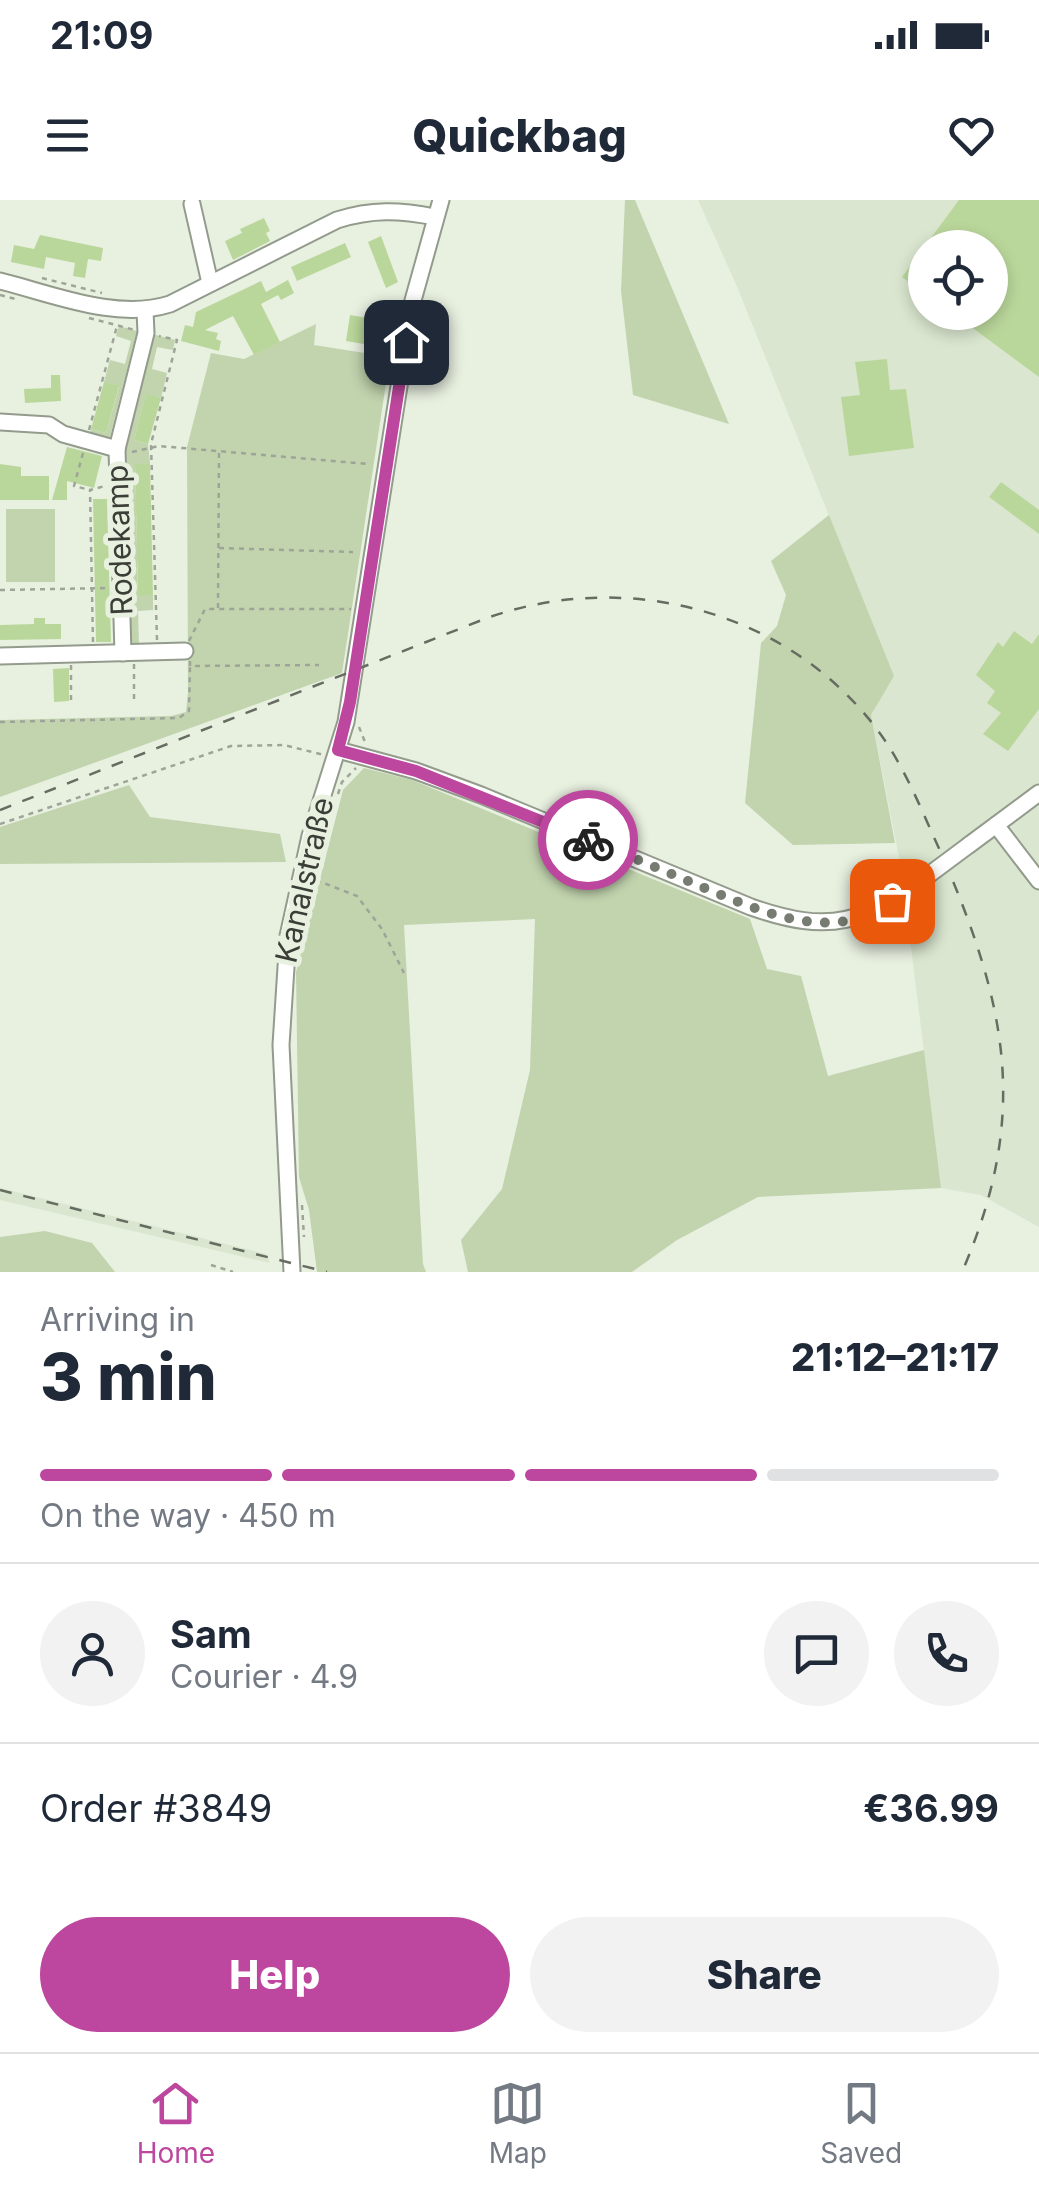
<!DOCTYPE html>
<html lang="en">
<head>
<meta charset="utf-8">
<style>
  :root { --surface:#fff; --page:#f2f2f3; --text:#1f2937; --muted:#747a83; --line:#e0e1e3; --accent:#bd479e }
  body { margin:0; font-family:Inter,sans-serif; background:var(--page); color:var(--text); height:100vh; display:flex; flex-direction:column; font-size:38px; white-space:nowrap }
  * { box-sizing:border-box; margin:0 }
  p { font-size:32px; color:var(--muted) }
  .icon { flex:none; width:55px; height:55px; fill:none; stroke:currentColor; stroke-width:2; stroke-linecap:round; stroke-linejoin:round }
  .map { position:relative; height:1072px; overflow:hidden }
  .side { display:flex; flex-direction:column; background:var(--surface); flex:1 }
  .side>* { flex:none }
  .buttons { position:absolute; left:908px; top:30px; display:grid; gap:20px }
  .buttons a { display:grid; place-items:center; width:100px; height:100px; border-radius:50%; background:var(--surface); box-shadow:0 5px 15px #0003; font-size:50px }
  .pin { position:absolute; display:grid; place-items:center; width:85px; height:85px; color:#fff; margin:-42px; border-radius:20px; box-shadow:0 5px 15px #0006 }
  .courier { position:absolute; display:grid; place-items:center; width:100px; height:100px; margin:-50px; border:8px solid #bd479e; border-radius:50%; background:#fff; color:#222; box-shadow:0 2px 12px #0007 }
  .headline em { font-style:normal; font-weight:800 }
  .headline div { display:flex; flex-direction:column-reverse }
  .headline { display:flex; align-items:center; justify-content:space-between; height:170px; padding:0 40px }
  h1 { font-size:65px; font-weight:800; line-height:75px }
  .bar { display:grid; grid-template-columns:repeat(4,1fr); gap:15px 10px; align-content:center; height:120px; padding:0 40px }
  .bar i { height:12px; border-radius:8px; background:var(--line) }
  .bar .current { background:var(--accent) }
  .bar p { grid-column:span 4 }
  .line { display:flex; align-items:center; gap:25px; padding:0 40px; border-top:2px solid var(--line) }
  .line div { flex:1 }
  .round { display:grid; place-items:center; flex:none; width:105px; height:105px; border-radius:52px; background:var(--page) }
  .action { display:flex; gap:20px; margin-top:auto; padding:20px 40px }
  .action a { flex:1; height:115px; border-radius:60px; background:var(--accent); color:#fff; font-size:40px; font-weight:800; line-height:115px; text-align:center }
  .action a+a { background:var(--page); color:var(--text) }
  .status { display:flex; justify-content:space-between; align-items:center; height:70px; padding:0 50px; background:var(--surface); direction:ltr }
  .status svg { height:28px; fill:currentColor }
  header { display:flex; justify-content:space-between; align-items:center; height:130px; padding:0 40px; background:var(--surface); font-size:45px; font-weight:800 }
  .tabs { display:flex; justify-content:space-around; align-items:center; height:140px; border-top:2px solid var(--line); background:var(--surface); font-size:28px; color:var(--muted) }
  .tabs a { display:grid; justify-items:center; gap:5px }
  .tabs .current { color:var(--accent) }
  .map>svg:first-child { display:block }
  .built { fill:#dae6cf; fill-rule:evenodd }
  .green { fill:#c1d4ae }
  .building { fill:#bad79b }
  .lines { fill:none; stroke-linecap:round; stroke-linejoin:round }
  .minor-casing { stroke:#939b8c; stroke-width:19 }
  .path { stroke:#9ea598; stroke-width:2.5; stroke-dasharray:5 5; stroke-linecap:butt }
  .minor { stroke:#fff; stroke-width:15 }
  .rail { stroke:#676c62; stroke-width:2.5; stroke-dasharray:12 12; stroke-linecap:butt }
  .minor-bridge-casing { stroke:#939b8c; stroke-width:19; stroke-linecap:butt }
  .minor-bridge { stroke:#fff; stroke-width:15 }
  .done { stroke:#777c72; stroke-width:10; stroke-dasharray:0 18 }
  .route { stroke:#bd479e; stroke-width:12 }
  .labels { text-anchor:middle; stroke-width:10; stroke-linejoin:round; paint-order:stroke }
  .street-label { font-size:30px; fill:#3a3e37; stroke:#e8f0e0 }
</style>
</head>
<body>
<div class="status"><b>21:09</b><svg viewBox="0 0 49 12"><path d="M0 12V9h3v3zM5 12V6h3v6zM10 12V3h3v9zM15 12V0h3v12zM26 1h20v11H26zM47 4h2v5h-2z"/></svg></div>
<header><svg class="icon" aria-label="menu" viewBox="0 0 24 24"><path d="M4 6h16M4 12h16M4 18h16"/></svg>Quickbag<svg class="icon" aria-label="heart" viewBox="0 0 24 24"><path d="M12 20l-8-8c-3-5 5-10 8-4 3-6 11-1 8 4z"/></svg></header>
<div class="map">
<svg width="1039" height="1072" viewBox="0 0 1039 1072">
  <rect width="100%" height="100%" fill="#e8f0e0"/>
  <g class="built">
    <path d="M 698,0 L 1039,0 L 1039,1027 L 981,995 L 941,988 L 901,667 L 871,515 L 893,475 L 736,84 ZM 925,48 L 990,48 L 990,112 L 925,112 Z"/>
    <polygon points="0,988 266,1054 270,1063 0,1000"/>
  </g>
  <g class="green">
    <polygon points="625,0 635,0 729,224 633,195 621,91"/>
    <polygon points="316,124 314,145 390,157 342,473 0,597 0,520 171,516 186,512 188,492 187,247 211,153 244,159"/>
    <polygon points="119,126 137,131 110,237 105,241 89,237 91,229 106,233 119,187 104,182 110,160 125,164 131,141 116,136"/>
    <polygon points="152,134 175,140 173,150 157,147 152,169 167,173 161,198 146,195 134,240 148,244 150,263 135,265 136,300 151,300 151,312 136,313 137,347 152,348 152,360 137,361 138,395 153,395 153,410 138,411 139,445 131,453 126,242"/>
    <rect x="6" y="309" width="49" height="73"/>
    <polygon points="829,315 894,476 871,515 895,643 793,645 745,603 761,443 777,426 786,395 771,361"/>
    <polygon points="364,568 412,580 750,719 767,769 801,776 828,876 924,850 941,988 758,997 677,1040 632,1072 468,1072 461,1040 502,989 530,870 535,719 404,725 423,1064 426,1072 317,1072 309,1010 299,977 296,772 343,590"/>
    <polygon points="129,585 150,617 280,634 286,662 0,664 0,627"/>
    <polygon points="45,1031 92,1043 115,1072 0,1072 0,1037"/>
  </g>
  <g class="building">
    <polygon points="959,0 1039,0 1039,177 951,112 990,112 990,48 925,48 925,94 902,77"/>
    <polygon points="264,18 270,31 266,33 270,41 233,60 225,41 242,33 240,29"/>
    <polygon points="40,35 103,48 101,61 88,59 85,78 73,76 75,63 46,57 44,69 11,62 14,45 34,49"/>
    <polygon points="381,36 398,82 386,88 368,42"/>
    <polygon points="345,43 351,57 297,81 291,67"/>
    <polygon points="288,80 294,93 281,100 278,95 261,104 280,142 254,155 233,116 205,130 218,133 216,139 221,141 219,151 181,141 185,125 193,127 196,112 261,81 266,92"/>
    <polygon points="350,115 379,120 375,146 346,141"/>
    <polygon points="887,159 890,190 906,189 914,248 849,256 841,197 860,195 855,162"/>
    <polygon points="51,175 60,175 61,201 25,203 24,189 51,188"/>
    <polygon points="104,182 119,186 106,233 91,229"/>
    <polygon points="146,194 161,198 148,244 134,240"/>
    <polygon points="67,247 102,256 94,288 67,281 67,300 52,300"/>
    <polygon points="150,263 153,395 138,396 135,264"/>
    <polygon points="0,264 21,267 21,276 49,276 49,300 0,300"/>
    <polygon points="1001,282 1039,310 1039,334 989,297"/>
    <polygon points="93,299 107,299 111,442 96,442"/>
    <polygon points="34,418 45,418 45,424 61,424 61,439 0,440 0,425 34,424"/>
    <polygon points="1014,431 1032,444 1039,434 1039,509 1008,551 983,534 1001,513 987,503 995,491 976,475 998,442 1003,447"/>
    <polygon points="69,468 69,501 54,502 53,469"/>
  </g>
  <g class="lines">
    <g class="minor-casing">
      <g id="minor">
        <polyline points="192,4 210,83"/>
        <path d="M 0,81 C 53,94 116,121 170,104 L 337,20 C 372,9 399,10 435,17"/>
        <polyline points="0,222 49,225 63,234 117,249"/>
        <polyline points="123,453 117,249 146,133 145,111"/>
        <polyline points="0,456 185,451"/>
        <path d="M 338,550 L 416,571 L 481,595 L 751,707 C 831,735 864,723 930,674"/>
        <polyline points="996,625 1039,681"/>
        <polyline points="969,645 1039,593"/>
        <polyline points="292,1072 281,845 288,736 310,636 346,522 412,104 441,0"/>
      </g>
    </g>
    <g class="path">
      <polyline points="42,78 102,93"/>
      <polyline points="0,95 19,100"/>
      <polyline points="89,118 135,130"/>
      <polyline points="89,230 117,126"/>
      <polyline points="132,252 159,246 368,264"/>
      <polyline points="83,253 74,286 90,290"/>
      <polyline points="219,348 353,352"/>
      <polyline points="0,390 108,388"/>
      <polyline points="218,408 219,251"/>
      <polyline points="157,440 151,244 177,140 159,136"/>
      <polyline points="189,441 205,409 351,409"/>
      <polyline points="93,442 90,290 105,286"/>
      <polyline points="190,461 190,466 319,465"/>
      <polyline points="134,464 134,500"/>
      <polyline points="71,465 71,503"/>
      <polyline points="0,522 179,518 189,511 190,466"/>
      <polyline points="359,527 365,542"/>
      <polyline points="338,594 342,582 356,568"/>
      <polyline points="0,624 231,546 284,545 324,555"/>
      <polyline points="321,646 328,625"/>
      <polyline points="316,680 357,696 382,729 404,773"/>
      <polyline points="302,1005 304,1037"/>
      <polyline points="211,1065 233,1072"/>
    </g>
    <use href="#minor" class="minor"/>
    <g class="rail">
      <path d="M 0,610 L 487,418 C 625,369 785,409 876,528 C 905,566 922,612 942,655 C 1007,806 1030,915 962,1072"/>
      <polyline points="0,990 327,1072"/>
    </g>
    <g class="minor-bridge-casing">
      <polyline id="minor-bridge" points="930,674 969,645"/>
    </g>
    <use href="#minor-bridge" class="minor-bridge"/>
  </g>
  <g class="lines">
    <path class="done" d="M 588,640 C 624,654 660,669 695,684 C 756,709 831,747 892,701"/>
    <polyline class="route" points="406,142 350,502 338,550 416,571 588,640"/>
  </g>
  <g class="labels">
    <g class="street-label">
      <text transform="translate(120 340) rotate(-92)" y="10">Rodekamp</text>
      <text transform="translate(305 680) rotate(-77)" y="10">Kanalstraße</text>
    </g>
  </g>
</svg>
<div class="buttons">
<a><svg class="icon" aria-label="locate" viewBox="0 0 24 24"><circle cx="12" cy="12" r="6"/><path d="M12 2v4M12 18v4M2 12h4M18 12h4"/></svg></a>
</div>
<div class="pin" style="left:892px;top:701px;background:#ea580c"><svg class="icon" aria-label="bag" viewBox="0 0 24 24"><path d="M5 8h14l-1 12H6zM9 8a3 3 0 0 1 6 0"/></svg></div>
<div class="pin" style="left:406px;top:142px;background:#1f2937"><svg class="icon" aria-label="home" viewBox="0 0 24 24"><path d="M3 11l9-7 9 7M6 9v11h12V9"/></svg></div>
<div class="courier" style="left:588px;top:640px"><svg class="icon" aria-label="bike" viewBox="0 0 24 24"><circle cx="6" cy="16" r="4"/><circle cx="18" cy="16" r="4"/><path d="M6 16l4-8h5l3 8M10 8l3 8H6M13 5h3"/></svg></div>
</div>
<section class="side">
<div class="headline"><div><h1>3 min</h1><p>Arriving in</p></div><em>21:12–21:17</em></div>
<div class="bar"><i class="current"></i><i class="current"></i><i class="current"></i><i></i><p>On the way · 450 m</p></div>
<div class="line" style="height:180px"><a class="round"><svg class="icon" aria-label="person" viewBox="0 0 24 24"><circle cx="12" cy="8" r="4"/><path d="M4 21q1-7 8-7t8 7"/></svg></a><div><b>Sam</b><p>Courier · 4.9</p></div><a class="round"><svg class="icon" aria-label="chat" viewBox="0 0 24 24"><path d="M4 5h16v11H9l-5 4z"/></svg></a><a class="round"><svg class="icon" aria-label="phone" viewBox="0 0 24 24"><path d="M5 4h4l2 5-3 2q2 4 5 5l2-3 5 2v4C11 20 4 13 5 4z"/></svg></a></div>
<div class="line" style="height:130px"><div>Order #3849</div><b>€36.99</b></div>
<div class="action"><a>Help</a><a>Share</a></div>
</section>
<nav class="tabs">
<a class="current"><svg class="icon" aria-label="home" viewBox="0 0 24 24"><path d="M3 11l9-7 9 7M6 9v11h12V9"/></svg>Home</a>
<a><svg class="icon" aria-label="map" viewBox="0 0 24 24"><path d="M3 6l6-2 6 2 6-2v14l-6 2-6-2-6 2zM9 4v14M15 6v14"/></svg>Map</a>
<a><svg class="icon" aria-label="saved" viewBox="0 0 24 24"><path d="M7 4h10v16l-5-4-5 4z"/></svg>Saved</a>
</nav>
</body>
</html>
